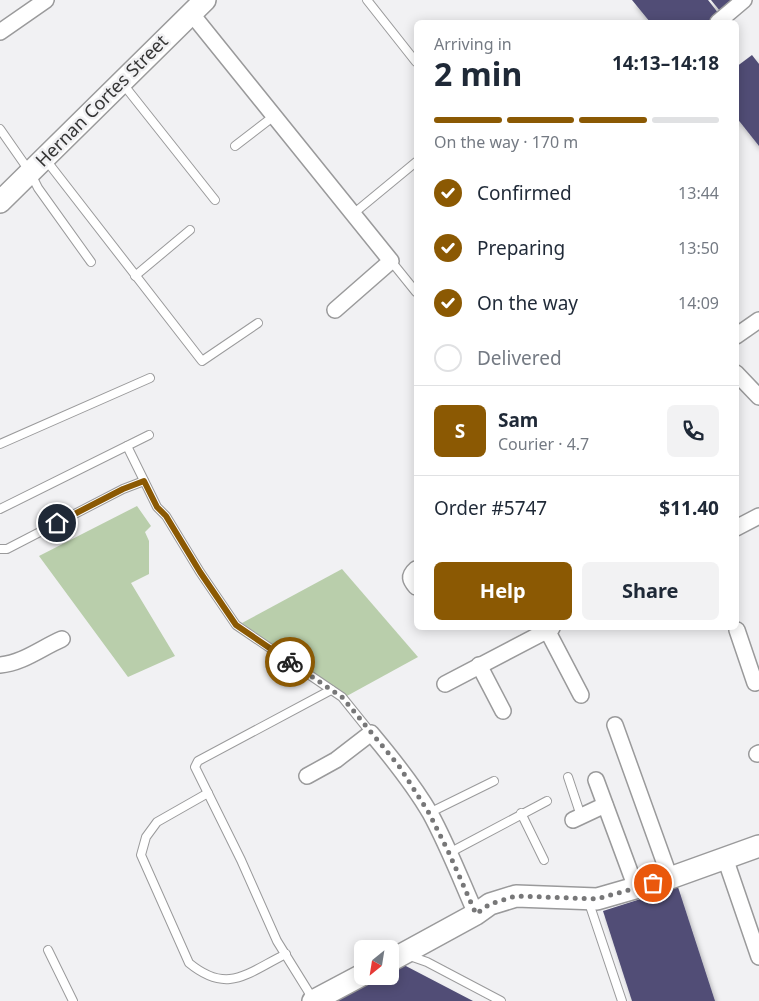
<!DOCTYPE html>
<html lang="en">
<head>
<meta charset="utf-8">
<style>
  :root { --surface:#fff; --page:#f2f2f3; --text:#1f2937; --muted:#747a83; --line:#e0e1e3; --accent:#8b5903 }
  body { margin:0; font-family:"Noto Sans",sans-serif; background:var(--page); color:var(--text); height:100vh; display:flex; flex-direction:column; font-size:19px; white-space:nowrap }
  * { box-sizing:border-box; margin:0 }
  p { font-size:16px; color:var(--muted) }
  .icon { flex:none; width:28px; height:28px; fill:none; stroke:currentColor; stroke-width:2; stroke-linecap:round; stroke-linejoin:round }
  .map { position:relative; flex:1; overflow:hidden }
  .drawer { position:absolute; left:414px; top:20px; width:325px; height:610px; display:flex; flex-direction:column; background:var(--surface); border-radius:8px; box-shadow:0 2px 12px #0003 }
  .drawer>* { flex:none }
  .needle { width:32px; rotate:210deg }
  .fabs { position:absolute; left:354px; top:940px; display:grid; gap:10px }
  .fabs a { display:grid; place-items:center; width:45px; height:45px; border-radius:8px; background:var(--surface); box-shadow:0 2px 12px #0003; font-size:25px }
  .pin { position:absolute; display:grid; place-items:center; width:42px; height:42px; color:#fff; margin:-21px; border:2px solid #fff; border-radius:50%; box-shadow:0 1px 5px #0007 }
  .courier { position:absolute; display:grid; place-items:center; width:50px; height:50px; margin:-25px; border:4px solid #8b5903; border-radius:50%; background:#fff; color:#222; box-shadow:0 1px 6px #0007 }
  .overview em { font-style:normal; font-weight:700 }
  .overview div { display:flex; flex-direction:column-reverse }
  .overview { display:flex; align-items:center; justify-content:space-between; height:85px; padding:0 20px }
  h1 { font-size:32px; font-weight:700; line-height:38px }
  .bar { display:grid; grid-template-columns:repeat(4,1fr); gap:8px 5px; align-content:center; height:60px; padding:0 20px }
  .bar i { height:6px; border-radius:4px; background:var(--line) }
  .bar .on { background:var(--accent) }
  .bar p { grid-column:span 4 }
  .line { display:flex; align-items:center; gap:12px; padding:0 20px; border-top:1px solid var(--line) }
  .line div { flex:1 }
  .round { display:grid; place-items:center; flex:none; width:52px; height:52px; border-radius:8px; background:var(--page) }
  ol { padding:0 20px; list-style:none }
  li { display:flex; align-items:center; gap:15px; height:55px }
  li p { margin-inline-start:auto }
  li .icon { padding:5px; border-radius:50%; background:var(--accent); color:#fff; stroke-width:4 }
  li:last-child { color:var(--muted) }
  li i { width:28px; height:28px; border:2px solid var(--line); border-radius:50% }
  .cta { display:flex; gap:10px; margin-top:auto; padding:10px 20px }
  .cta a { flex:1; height:58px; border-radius:8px; background:var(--accent); color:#fff; font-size:20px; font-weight:700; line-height:58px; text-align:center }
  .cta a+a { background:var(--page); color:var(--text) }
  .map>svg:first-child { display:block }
  .green { fill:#b9ceab }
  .building { fill:#514e76; filter:url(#shadow) }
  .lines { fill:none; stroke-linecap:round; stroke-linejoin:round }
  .lane-casing { stroke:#9a9a9b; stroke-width:10 }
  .street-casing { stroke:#9a9a9b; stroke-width:18 }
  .secondary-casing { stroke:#9a9a9b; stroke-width:24 }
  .lane { stroke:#fff; stroke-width:8 }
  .street { stroke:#fff; stroke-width:15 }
  .secondary { stroke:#fff; stroke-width:21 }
  .done { stroke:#777778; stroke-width:5; stroke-dasharray:0 9 }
  .route { stroke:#8b5903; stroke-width:6 }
  .labels { text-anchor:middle; stroke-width:5; stroke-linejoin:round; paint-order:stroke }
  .street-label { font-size:18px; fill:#353535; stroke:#f1f1f3 }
</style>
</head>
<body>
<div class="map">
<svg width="759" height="1001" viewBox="0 0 759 1001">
  <defs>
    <filter id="shadow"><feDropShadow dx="3" dy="5.5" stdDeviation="2.5" flood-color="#0004"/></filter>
  </defs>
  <rect width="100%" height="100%" fill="#f1f1f3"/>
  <g class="green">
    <polygon points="137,506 151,526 145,532 149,541 149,574 131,583 175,656 128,677 39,556"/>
    <polygon points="342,569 418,657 345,697 242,623"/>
  </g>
  <g class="building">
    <polygon points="632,0 708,0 719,14 711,21 712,22 650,22"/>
    <polygon points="711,0 733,0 720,11"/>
    <polygon points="752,55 759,64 759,146 736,117 736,67"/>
    <polygon points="678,887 715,1001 632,1001 603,911"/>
    <polygon points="402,964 473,1001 331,1001 379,976 390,976 390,971"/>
  </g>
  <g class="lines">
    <g class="lane-casing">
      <g id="lane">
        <polyline points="367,0 416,62"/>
        <polyline points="123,84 215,200"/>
        <polyline points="0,129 30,172 38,188 91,262"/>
        <polyline points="235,146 274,116"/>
        <polyline points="46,160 202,361 258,323"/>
        <polyline points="353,214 416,162"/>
        <polyline points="391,261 416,292"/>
        <polyline points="135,276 190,230"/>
        <polyline points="0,444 150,378"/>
        <polyline points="127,446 157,507 166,516 200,572 236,625 342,697 371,733"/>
        <polyline points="0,509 149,435"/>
        <polyline points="0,549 7,549 123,489 144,481"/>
        <polyline points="568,777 581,816"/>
        <path d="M 208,793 L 157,822 L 146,837 L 141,855 L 189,963 C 228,995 247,973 286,954"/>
        <polyline points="429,813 494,781"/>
        <polyline points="521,813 544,860"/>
        <polyline points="449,853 547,801"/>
        <polyline points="588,900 622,1001"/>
        <polyline points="48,950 73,1001"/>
        <polyline points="407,955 427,962 501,1001"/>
        <polyline points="313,999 277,941 241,860 195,767 198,761 331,690"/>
      </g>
    </g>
    <g class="street-casing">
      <g id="street">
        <polyline points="191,13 391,261 335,310"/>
        <polyline points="718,22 744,0"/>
        <polyline points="0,32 46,0"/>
        <polyline points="736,336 759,320"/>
        <polyline points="736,373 759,397"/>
        <polyline points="736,528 759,516"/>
        <path d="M 416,569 C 408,576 410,580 416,587"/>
        <polyline points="547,630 581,695"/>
        <polyline points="737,630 755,683 759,681"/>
        <path d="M 0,665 C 23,663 41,648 62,639"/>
        <polyline points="479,665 503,711"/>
        <polyline points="445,684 552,628"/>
        <polyline points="615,725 670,878"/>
        <polyline points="757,754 759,753"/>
        <path d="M 307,776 L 336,760 L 371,733 C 392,758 413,784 430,813 C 448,846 461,880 476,914"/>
        <polyline points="596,780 636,888"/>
        <polyline points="573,820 605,805"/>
        <polyline points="725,858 759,957"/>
      </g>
    </g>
    <g class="secondary-casing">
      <g id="secondary">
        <polyline points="0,202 205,0"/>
        <polyline points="390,961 476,914 490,904 516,896 597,899 670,878 759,846"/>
        <polyline points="313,1001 362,975"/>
      </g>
    </g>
    <use href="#lane" class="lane"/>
    <use href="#street" class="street"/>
    <use href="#secondary" class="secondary"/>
  </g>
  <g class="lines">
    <polyline class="done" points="290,662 342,697 399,766 429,813 449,853 476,914 490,904 516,896 597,899 653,883"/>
    <polyline class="route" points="57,523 123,489 144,481 157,507 166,516 200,572 236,625 290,662"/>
  </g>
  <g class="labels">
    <g class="street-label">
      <text transform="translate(102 101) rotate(-45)" y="6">Hernan Cortes Street</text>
    </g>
  </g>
</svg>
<div class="fabs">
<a><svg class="needle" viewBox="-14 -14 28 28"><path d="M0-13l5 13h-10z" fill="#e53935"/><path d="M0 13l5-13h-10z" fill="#747a83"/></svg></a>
</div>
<div class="pin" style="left:653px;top:883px;background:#ea580c"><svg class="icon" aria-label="bag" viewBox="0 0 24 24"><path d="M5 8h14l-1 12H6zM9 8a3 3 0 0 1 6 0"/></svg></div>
<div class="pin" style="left:57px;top:523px;background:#1f2937"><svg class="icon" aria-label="home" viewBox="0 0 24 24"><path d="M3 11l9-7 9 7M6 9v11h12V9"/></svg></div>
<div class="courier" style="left:290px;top:662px"><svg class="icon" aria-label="bike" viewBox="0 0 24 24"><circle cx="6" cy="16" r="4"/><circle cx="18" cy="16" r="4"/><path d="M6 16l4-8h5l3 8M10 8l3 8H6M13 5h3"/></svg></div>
<section class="drawer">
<div class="overview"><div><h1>2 min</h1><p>Arriving in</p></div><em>14:13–14:18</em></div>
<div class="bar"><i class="on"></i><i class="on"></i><i class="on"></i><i></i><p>On the way · 170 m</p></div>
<ol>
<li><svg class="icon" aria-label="check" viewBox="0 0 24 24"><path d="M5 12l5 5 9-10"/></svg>Confirmed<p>13:44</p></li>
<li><svg class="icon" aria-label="check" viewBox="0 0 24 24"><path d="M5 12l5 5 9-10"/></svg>Preparing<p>13:50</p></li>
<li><svg class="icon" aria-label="check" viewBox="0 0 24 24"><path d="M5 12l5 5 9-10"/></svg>On the way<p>14:09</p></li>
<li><i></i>Delivered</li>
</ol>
<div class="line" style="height:90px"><b class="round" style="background:var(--accent);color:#fff">S</b><div><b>Sam</b><p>Courier · 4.7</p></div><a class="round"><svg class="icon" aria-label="phone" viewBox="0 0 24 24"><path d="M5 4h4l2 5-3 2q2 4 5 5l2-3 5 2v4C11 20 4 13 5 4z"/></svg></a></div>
<div class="line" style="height:65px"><div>Order #5747</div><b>$11.40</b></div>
<div class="cta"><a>Help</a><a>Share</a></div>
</section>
</div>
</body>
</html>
